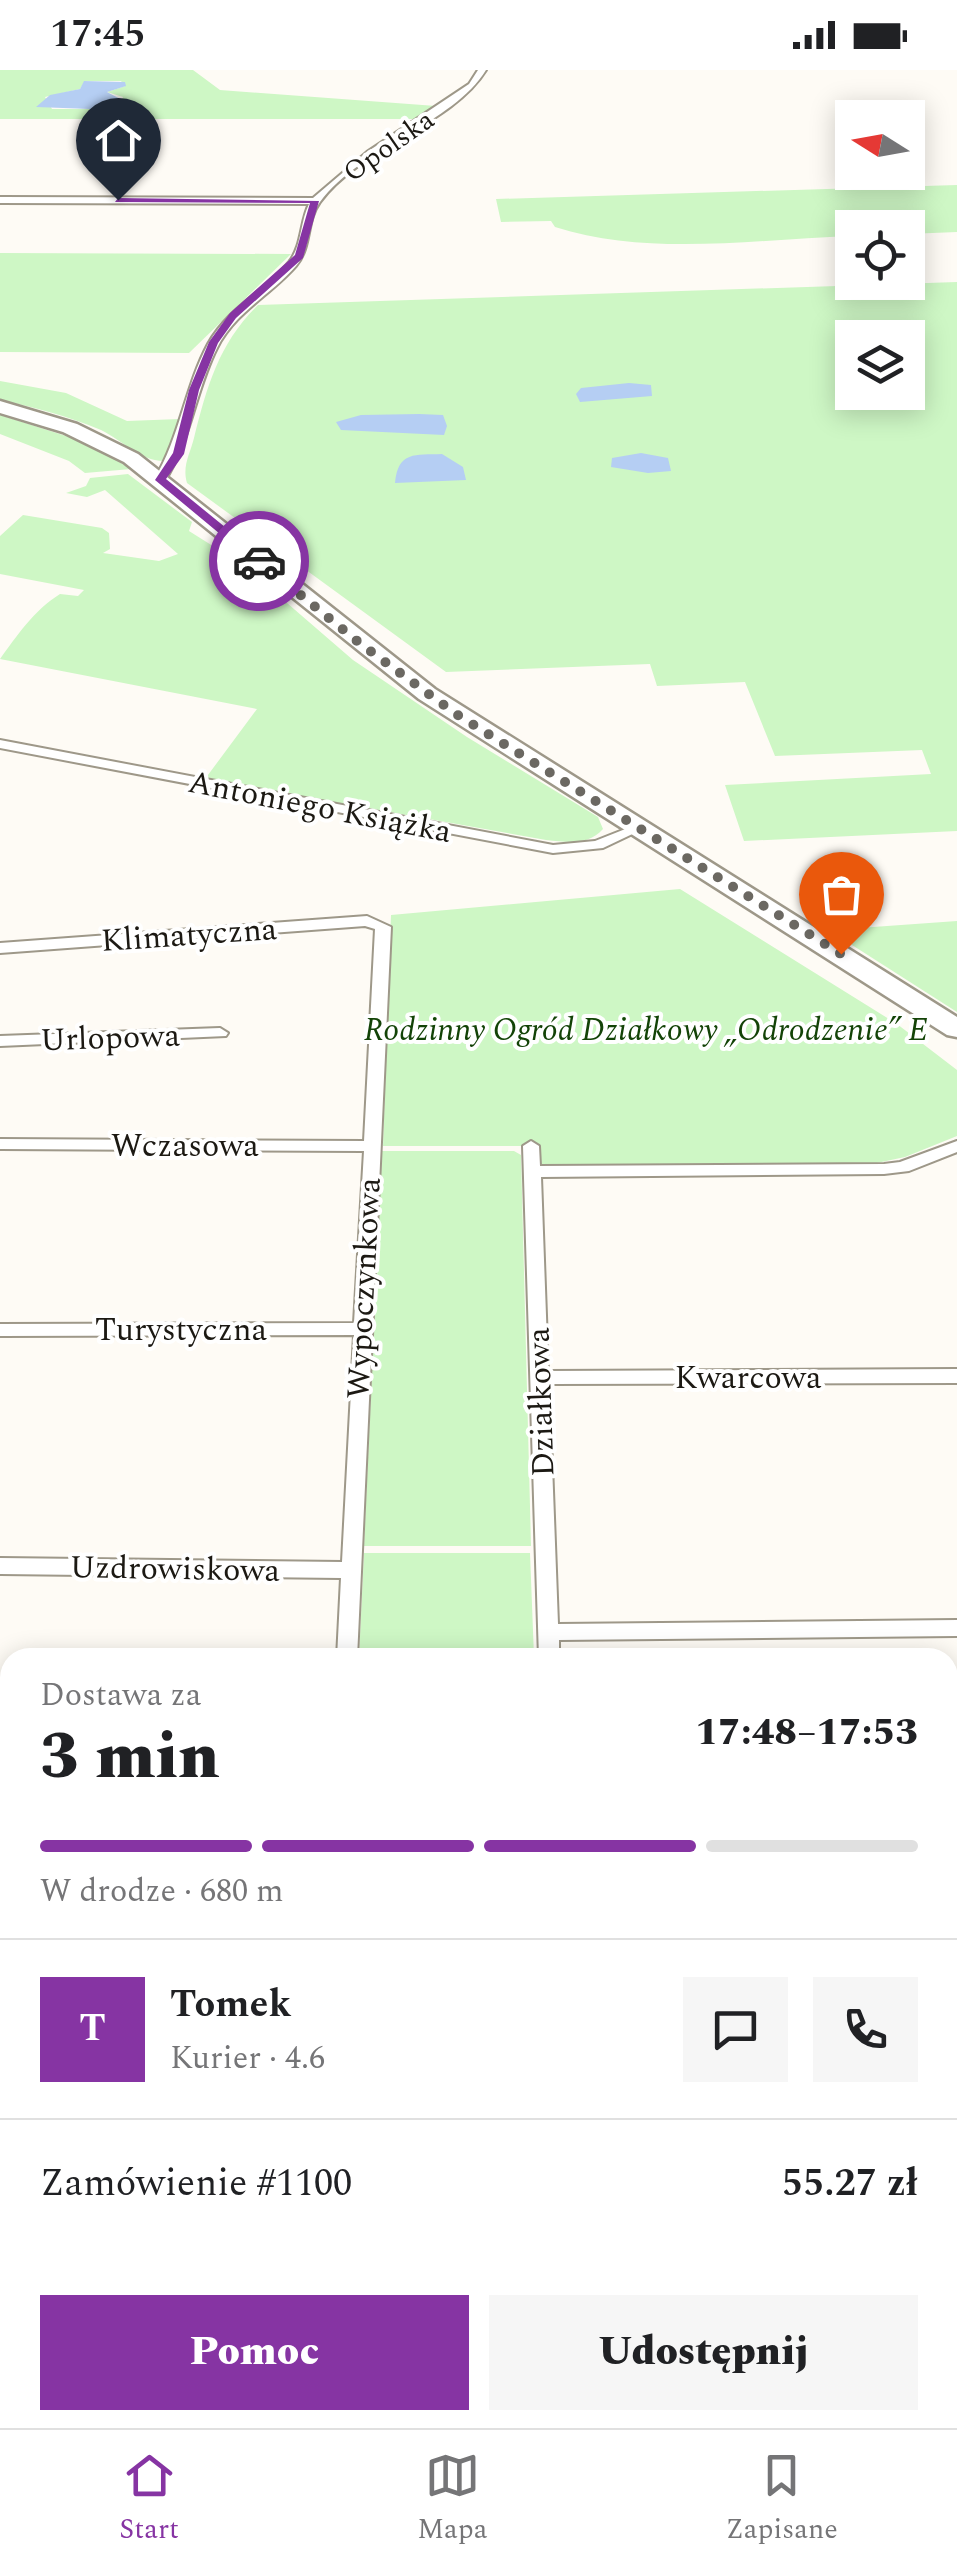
<!DOCTYPE html>
<html lang="pl">
<head>
<meta charset="utf-8">
<style>
  :root { --surface:#fff; --page:#f6f6f6; --text:#202124; --muted:#757577; --line:#e0e0e0; --accent:#8634a3 }
  body { margin:0; font-family:Spectral,serif; background:var(--page); color:var(--text); height:100vh; display:flex; flex-direction:column; font-size:38px; white-space:nowrap }
  * { box-sizing:border-box; margin:0 }
  p { font-size:32px; color:var(--muted) }
  .icon { flex:none; width:55px; height:55px; fill:none; stroke:currentColor; stroke-width:2; stroke-linecap:round; stroke-linejoin:round }
  .map { position:relative; flex:1; overflow:hidden }
  .side { position:absolute; left:0px; top:1578px; width:958px; height:782px; display:flex; flex-direction:column; background:var(--surface); border-radius:30px 30px 0 0; box-shadow:0 5px 25px #0003 }
  .side>* { flex:none }
  .needle { width:65px; rotate:281deg }
  .tools { position:absolute; left:835px; top:30px; display:grid; gap:20px }
  .tools a { display:grid; place-items:center; width:90px; height:90px; border-radius:0px; background:var(--surface); box-shadow:0 5px 25px #0003; font-size:50px }
  .pin { position:absolute; display:grid; place-items:center; width:85px; height:85px; color:#fff; margin:-102px -42px; border-radius:50% 50% 50% 0; rotate:-45deg; box-shadow:0 0 10px #0007 }
  .pin .icon { rotate:45deg }
  .courier { position:absolute; display:grid; place-items:center; width:100px; height:100px; margin:-50px; border:8px solid #8634a3; border-radius:50%; background:#fff; color:#222; box-shadow:0 2px 12px #0007 }
  .head em { font-style:normal; font-weight:800 }
  .head div { display:flex; flex-direction:column-reverse }
  .head { display:flex; align-items:center; justify-content:space-between; height:170px; padding:0 40px }
  h1 { font-size:65px; font-weight:800; line-height:75px }
  .bar { display:grid; grid-template-columns:repeat(4,1fr); gap:15px 10px; align-content:center; height:120px; padding:0 40px }
  .bar i { height:12px; border-radius:8px; background:var(--line) }
  .bar .current { background:var(--accent) }
  .bar p { grid-column:span 4 }
  .line { display:flex; align-items:center; gap:25px; padding:0 40px; border-top:2px solid var(--line) }
  .line div { flex:1 }
  .round { display:grid; place-items:center; flex:none; width:105px; height:105px; border-radius:0px; background:var(--page) }
  .primary-button { display:flex; gap:20px; margin-top:auto; padding:20px 40px }
  .primary-button a { flex:1; height:115px; border-radius:0px; background:var(--accent); color:#fff; font-size:40px; font-weight:800; line-height:115px; text-align:center }
  .primary-button a+a { background:var(--page); color:var(--text) }
  .status { display:flex; justify-content:space-between; align-items:center; height:70px; padding:0 50px; background:var(--surface); direction:ltr }
  .status svg { height:28px; fill:currentColor }
  .tabs { display:flex; justify-content:space-around; align-items:center; height:140px; border-top:2px solid var(--line); background:var(--surface); font-size:28px; color:var(--muted) }
  .tabs a { display:grid; justify-items:center; gap:5px }
  .tabs .current { color:var(--accent) }
  .map>svg:first-child { display:block }
  .green { fill:#cef7c5; fill-rule:evenodd }
  .water { fill:#b5cef3 }
  .lines { fill:none; stroke-linecap:round; stroke-linejoin:round }
  .street-casing { stroke:#9e9889; stroke-width:4 }
  .secondary-casing { stroke:#9e9889; stroke-width:5 }
  .primary-casing { stroke:#9e9889; stroke-width:5 }
  .street { fill:#fff; fill-rule:evenodd }
  .secondary { fill:#fff; fill-rule:evenodd }
  .primary { fill:#fff; fill-rule:evenodd }
  .route { fill:#8634a3 }
  .done { stroke:#6b6862; stroke-width:10; stroke-dasharray:0 18 }
  .labels { text-anchor:middle; stroke-width:8; stroke-linejoin:round; paint-order:stroke }
  .far-street-label { font-size:28px; fill:#1c1913; stroke:#fff }
  .street-label { font-size:32px; fill:#1c1913; stroke:#fff }
  .park-label { font-size:32px; font-style:italic; fill:#134307; stroke:#fff }
</style>
</head>
<body>
<div class="status"><b>17:45</b><svg viewBox="0 0 49 12"><path d="M0 12V9h3v3zM5 12V6h3v6zM10 12V3h3v9zM15 12V0h3v12zM26 1h20v11H26zM47 4h2v5h-2z"/></svg></div>
<div class="map">
<svg width="957" height="2358" viewBox="0 0 957 2358">
  <rect width="100%" height="100%" fill="#fefbf5"/>
  <g class="green">
    <path d="M 0,0 L 193,0 L 220,20 L 436,36 L 418,49 L 0,49 ZM 85,11 L 121,11 L 125,16 L 107,22 L 123,27 L 121,32 L 90,39 L 52,39 L 45,27 L 80,19 Z"/>
    <path d="M 957,115 L 957,162 L 908,164 L 908,158 L 852,158 L 852,166 C 756,169 649,187 555,157 L 551,151 L 501,152 L 496,129 Z"/>
    <polygon points="0,183 291,184 189,283 0,282"/>
    <path d="M 957,212 L 957,761 L 744,771 L 725,715 L 931,704 L 922,680 L 775,686 L 745,612 L 657,616 L 650,594 L 446,602 L 187,413 C 182,396 190,384 194,368 C 207,316 219,273 258,235 ZM 852,268 L 908,268 L 908,322 L 852,322 Z"/>
    <path d="M 0,311 L 66,323 L 127,351 L 180,349 L 165,391 C 141,392 122,370 101,360 C 68,346 34,337 0,330 Z"/>
    <polygon points="0,345 85,372 131,399 85,403 69,391 0,364"/>
    <path d="M 128,404 L 192,452 L 189,461 L 243,495 L 353,590 L 467,667 L 598,747 L 603,759 C 588,776 568,772 546,770 L 205,709 L 257,639 L 0,589 C 16,567 34,540 60,524 L 78,526 L 84,520 L 0,504 L 0,466 L 23,445 L 102,458 L 109,463 L 110,479 L 103,483 L 159,491 L 178,484 L 105,420 L 87,427 L 66,423 L 86,416 L 90,408 Z"/>
    <polygon points="680,819 897,954 957,1000 957,1066 905,1087 872,1094 541,1096 539,1076 383,1076 391,845"/>
    <polygon points="957,851 957,942 852,875 845,859"/>
    <polygon points="382,1081 514,1081 521,1085 531,1476 364,1476"/>
    <polygon points="364,1483 530,1483 534,1587 359,1587"/>
    <rect x="948" y="1715" width="9" height="128"/>
    <polygon points="0,1910 10,1910 10,2350 309,2350 308,2358 0,2358"/>
  </g>
  <g class="water">
    <polygon points="84,11 125,12 126,16 107,22 124,31 90,39 36,37 50,25 80,19"/>
    <polygon points="629,313 651,315 652,326 580,332 576,324 581,318"/>
    <polygon points="419,344 443,345 447,356 444,365 341,360 336,352 361,345"/>
    <polygon points="641,383 668,388 671,401 648,403 611,397 612,388"/>
    <path d="M 442,384 L 463,397 L 466,410 L 395,413 C 398,381 415,385 442,384 Z"/>
  </g>
  <g class="lines">
    <g class="street-casing">
      <g id="street">
        <path d="M 478,0 L 486,0 C 453,54 361,77 320,132 C 306,151 312,177 296,196 C 271,225 235,242 217,278 C 195,321 191,371 164,412 L 156,412 L 154,410 C 180,367 185,317 208,274 C 228,238 263,222 289,192 C 302,176 300,152 309,134 L 0,133 L 0,127 L 313,128 L 367,82 L 469,14 Z"/>
        <polygon points="0,670 553,775 595,771 638,754 645,758 603,778 553,783 0,678"/>
        <polygon points="367,846 391,857 357,1588 337,1588 341,1508 0,1504 0,1488 342,1492 354,1265 0,1266 0,1254 354,1253 364,1081 0,1079 0,1069 364,1071 375,859 365,856 0,883 0,873"/>
        <polygon points="220,958 228,963 226,966 0,976 0,966"/>
        <polygon points="531,1071 539,1076 540,1096 884,1094 900,1092 957,1071 957,1082 909,1101 884,1104 541,1107 548,1301 957,1299 957,1313 549,1314 558,1554 957,1550 957,1566 559,1570 559,1588 539,1588 523,1076"/>
        <rect x="948" y="2090" width="9" height="22"/>
        <polygon points="584,2350 610,2350 609,2358 583,2358"/>
      </g>
    </g>
    <g class="secondary-casing">
      <g id="secondary">
        <polygon points="0,1860 10,1861 10,1889 0,1888"/>
        <rect x="948" y="1865" width="9" height="28"/>
      </g>
    </g>
    <g class="primary-casing">
      <polygon id="primary" points="0,331 77,354 138,384 435,619 957,947 957,967 947,965 419,629 124,392 63,362 0,343"/>
    </g>
    <use href="#street" class="street"/>
    <use href="#secondary" class="secondary"/>
    <use href="#primary" class="primary"/>
  </g>
  <polygon class="route" points="118,128 319,131 303,188 236,248 218,273 199,320 184,384 166,409 263,488 263,493 255,493 155,410 173,383 189,320 209,272 230,243 295,185 310,133 115,132"/>
  <g class="lines">
    <polyline class="done" points="259,491 362,575 456,644 841,884"/>
  </g>
  <g class="labels">
    <g class="far-street-label">
      <text transform="translate(388 75) rotate(-35)" y="10">Opolska</text>
    </g>
    <g class="street-label">
      <text transform="translate(320 736) rotate(11)" y="11">Antoniego Książka</text>
      <text transform="translate(189 864) rotate(-4)" y="11">Klimatyczna</text>
      <text transform="translate(110 967) rotate(-2)" y="11">Urlopowa</text>
      <text x="185" y="1086">Wczasowa</text>
      <text transform="translate(363 1218) rotate(-87)" y="11">Wypoczynkowa</text>
      <text x="181" y="1270">Turystyczna</text>
      <text x="748" y="1318">Kwarcowa</text>
      <text transform="translate(540 1332) rotate(-92)" y="11">Działkowa</text>
      <text transform="translate(175 1498) rotate(1)" y="11">Uzdrowiskowa</text>
    </g>
    <g class="park-label">
      <text x="646" y="970">Rodzinny Ogród Działkowy „Odrodzenie” E</text>
    </g>
  </g>
</svg>
<div class="tools">
<a><svg class="needle" viewBox="-14 -14 28 28"><path d="M0-13l5 13h-10z" fill="#e53935"/><path d="M0 13l5-13h-10z" fill="#757577"/></svg></a>
<a><svg class="icon" aria-label="locate" viewBox="0 0 24 24"><circle cx="12" cy="12" r="6"/><path d="M12 2v4M12 18v4M2 12h4M18 12h4"/></svg></a>
<a><svg class="icon" aria-label="layers" viewBox="0 0 24 24"><path d="M12 4l9 5-9 5-9-5zM3 14l9 5 9-5"/></svg></a>
</div>
<div class="pin" style="left:841px;top:884px;background:#ea580c"><svg class="icon" aria-label="bag" viewBox="0 0 24 24"><path d="M5 8h14l-1 12H6zM9 8a3 3 0 0 1 6 0"/></svg></div>
<div class="pin" style="left:118px;top:130px;background:#1f2937"><svg class="icon" aria-label="home" viewBox="0 0 24 24"><path d="M3 11l9-7 9 7M6 9v11h12V9"/></svg></div>
<div class="courier" style="left:259px;top:491px"><svg class="icon" aria-label="car" viewBox="0 0 24 24"><path d="M5 17H2v-5l4-1 3-4h7l3 4 3 1v5h-3M9 17h6M6 11h13"/><circle cx="7" cy="17" r="2"/><circle cx="17" cy="17" r="2"/></svg></div>
<section class="side">
<div class="head"><div><h1>3 min</h1><p>Dostawa za</p></div><em>17:48–17:53</em></div>
<div class="bar"><i class="current"></i><i class="current"></i><i class="current"></i><i></i><p>W drodze · 680 m</p></div>
<div class="line" style="height:180px"><b class="round" style="background:var(--accent);color:#fff">T</b><div><b>Tomek</b><p>Kurier · 4.6</p></div><a class="round"><svg class="icon" aria-label="chat" viewBox="0 0 24 24"><path d="M4 5h16v11H9l-5 4z"/></svg></a><a class="round"><svg class="icon" aria-label="phone" viewBox="0 0 24 24"><path d="M5 4h4l2 5-3 2q2 4 5 5l2-3 5 2v4C11 20 4 13 5 4z"/></svg></a></div>
<div class="line" style="height:130px"><div>Zamówienie #1100</div><b>55.27 zł</b></div>
<div class="primary-button"><a>Pomoc</a><a>Udostępnij</a></div>
</section>
</div>
<nav class="tabs">
<a class="current"><svg class="icon" aria-label="home" viewBox="0 0 24 24"><path d="M3 11l9-7 9 7M6 9v11h12V9"/></svg>Start</a>
<a><svg class="icon" aria-label="map" viewBox="0 0 24 24"><path d="M3 6l6-2 6 2 6-2v14l-6 2-6-2-6 2zM9 4v14M15 6v14"/></svg>Mapa</a>
<a><svg class="icon" aria-label="saved" viewBox="0 0 24 24"><path d="M7 4h10v16l-5-4-5 4z"/></svg>Zapisane</a>
</nav>
</body>
</html>
